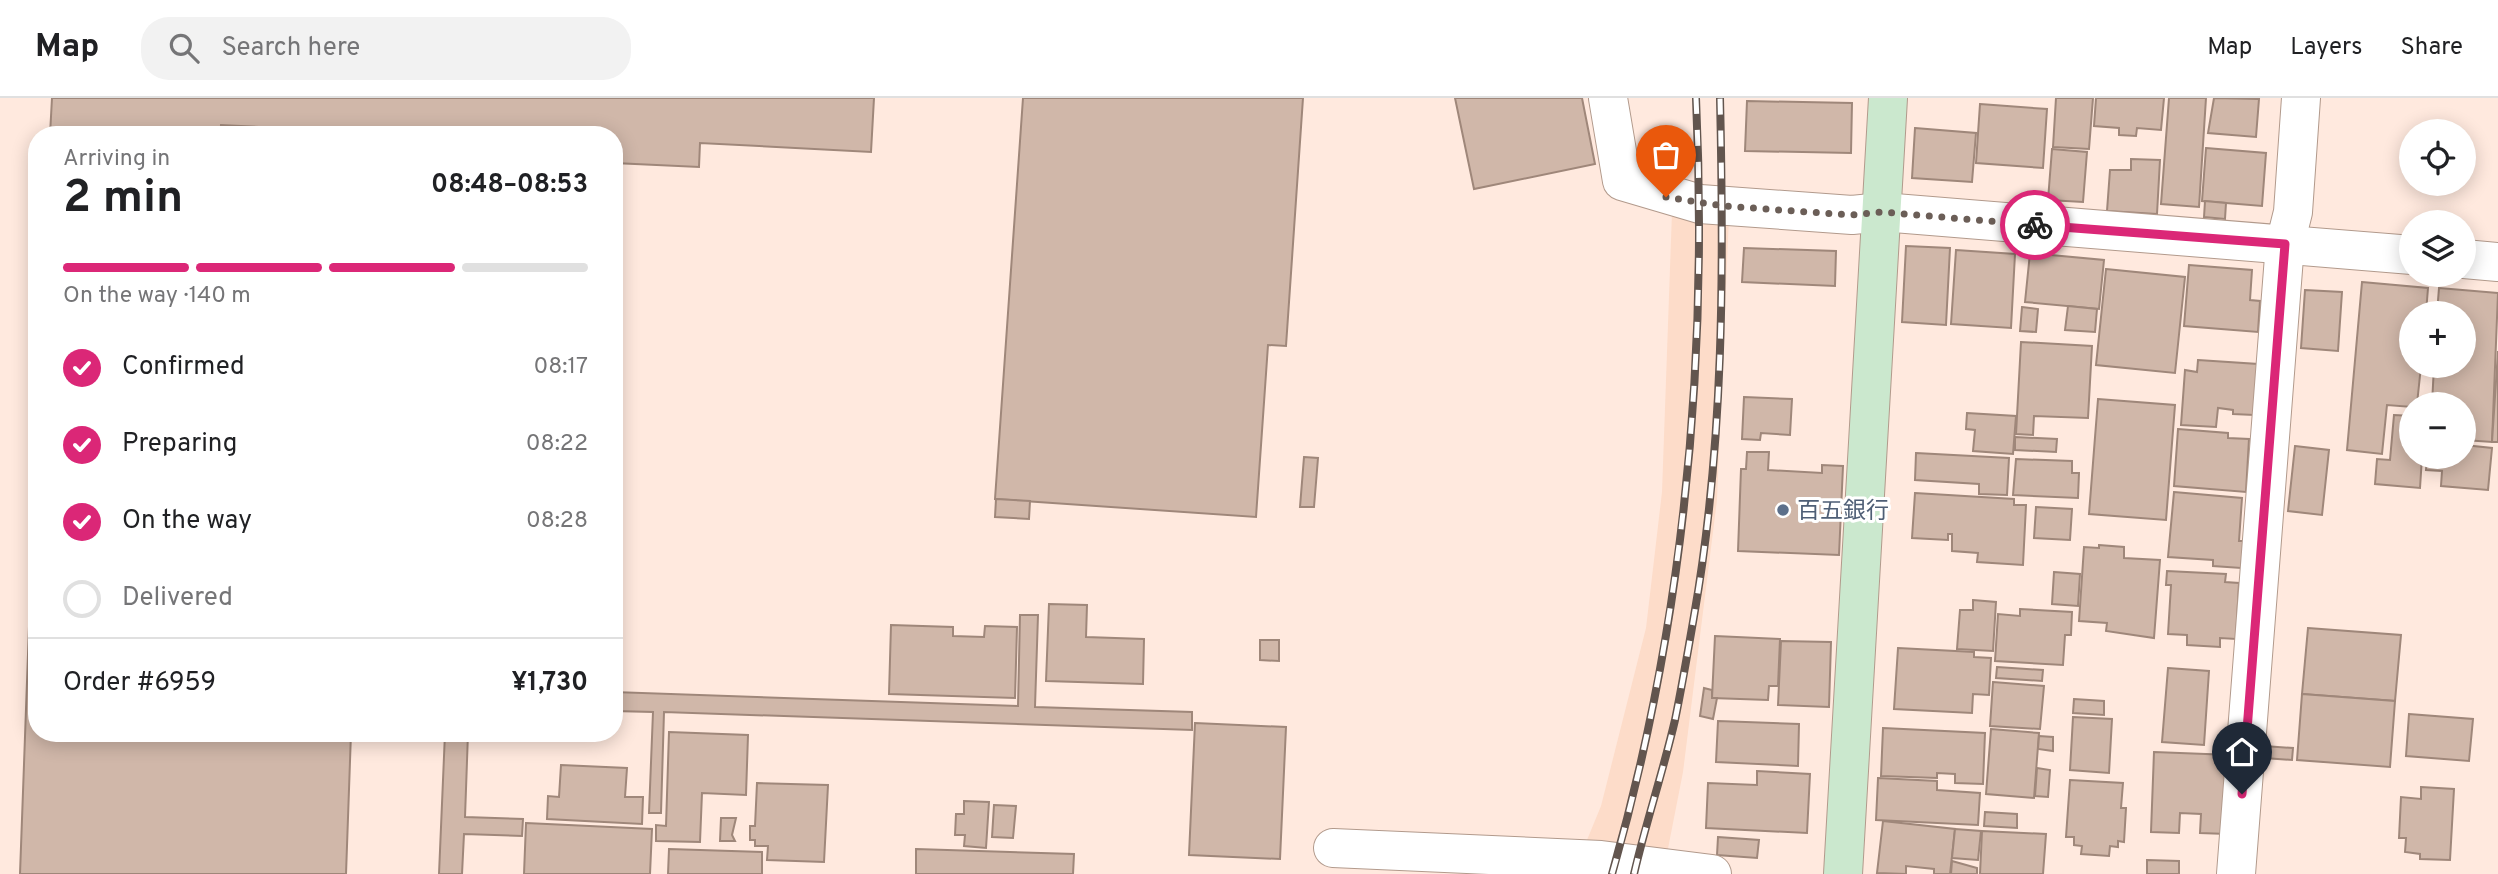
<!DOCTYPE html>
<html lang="en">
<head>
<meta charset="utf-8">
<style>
  :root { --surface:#fff; --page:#f2f2f2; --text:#202124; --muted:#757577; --line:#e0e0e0; --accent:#db2777 }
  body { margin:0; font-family:Overpass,"Noto Sans JP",sans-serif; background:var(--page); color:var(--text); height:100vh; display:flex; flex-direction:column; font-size:26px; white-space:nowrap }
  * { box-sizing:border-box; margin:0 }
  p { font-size:23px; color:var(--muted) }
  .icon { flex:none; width:38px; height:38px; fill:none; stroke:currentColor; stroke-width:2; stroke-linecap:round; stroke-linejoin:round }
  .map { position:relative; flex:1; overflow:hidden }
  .panel { position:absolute; left:28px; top:28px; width:595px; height:616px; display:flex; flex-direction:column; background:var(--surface); border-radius:28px; box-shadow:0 4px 18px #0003 }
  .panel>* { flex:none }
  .buttons { position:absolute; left:2399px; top:21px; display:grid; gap:14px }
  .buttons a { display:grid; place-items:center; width:77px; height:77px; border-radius:50%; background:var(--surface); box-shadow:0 4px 18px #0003; font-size:35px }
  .pin { position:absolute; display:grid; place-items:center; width:60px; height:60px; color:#fff; margin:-72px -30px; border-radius:50% 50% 50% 0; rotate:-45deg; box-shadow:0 0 7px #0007 }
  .pin .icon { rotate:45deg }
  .courier { position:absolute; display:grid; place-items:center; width:70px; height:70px; margin:-35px; border:5px solid #db2777; border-radius:50%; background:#fff; color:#222; box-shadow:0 2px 9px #0007 }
  .head em { font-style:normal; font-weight:700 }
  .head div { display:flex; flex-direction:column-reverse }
  .head { display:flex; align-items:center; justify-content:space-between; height:119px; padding:0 35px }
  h1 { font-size:46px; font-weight:700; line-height:52px }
  .bar { display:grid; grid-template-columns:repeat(4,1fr); gap:10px 7px; align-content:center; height:84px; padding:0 35px }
  .bar i { height:9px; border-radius:5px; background:var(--line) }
  .bar .selected { background:var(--accent) }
  .bar p { grid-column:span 4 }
  .line { display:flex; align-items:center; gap:18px; padding:0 35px; border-top:2px solid var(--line) }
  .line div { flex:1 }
  ol { padding:0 35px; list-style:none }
  li { display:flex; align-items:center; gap:21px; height:77px }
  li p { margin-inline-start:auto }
  li .icon { padding:7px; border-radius:50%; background:var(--accent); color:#fff; stroke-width:4 }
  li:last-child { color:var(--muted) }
  li i { width:38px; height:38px; border:4px solid var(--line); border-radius:50% }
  header { display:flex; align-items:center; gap:42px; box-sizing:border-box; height:98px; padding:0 35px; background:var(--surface); border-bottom:2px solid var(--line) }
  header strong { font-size:33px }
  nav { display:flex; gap:38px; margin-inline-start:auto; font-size:24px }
  .search { width:490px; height:63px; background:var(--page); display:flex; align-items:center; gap:18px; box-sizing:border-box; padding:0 24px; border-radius:28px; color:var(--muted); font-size:26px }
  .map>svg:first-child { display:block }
  .built { fill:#fddcc9 }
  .building { fill:#d0b7a9; stroke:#9f877a; stroke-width:2 }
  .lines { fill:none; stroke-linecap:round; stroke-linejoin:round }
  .street-casing { stroke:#b29a8c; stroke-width:40 }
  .secondary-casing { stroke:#b29a8c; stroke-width:40 }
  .street { stroke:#fff; stroke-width:38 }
  .secondary { stroke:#cbe8ce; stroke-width:38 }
  .rail-casing { stroke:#62554e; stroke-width:8 }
  .rail { stroke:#fff; stroke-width:5; stroke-dasharray:16; stroke-linecap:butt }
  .done { stroke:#6b5e57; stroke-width:7; stroke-dasharray:0 12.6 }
  .route { stroke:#db2777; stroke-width:9 }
  .service-dot { fill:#5c6f8a; stroke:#fff; stroke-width:2.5 }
  .labels { text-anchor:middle; stroke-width:6; stroke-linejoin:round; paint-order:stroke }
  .service-label { font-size:23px; fill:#4e5e75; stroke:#fff; text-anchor:start }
</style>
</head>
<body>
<header>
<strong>Map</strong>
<div class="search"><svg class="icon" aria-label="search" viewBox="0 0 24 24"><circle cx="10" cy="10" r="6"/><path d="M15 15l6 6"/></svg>Search here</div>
<nav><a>Map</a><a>Layers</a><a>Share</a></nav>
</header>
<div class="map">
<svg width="2498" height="776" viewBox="0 0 2498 776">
  <rect width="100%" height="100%" fill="#ffe9de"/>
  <polygon class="built" points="1672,114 1729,118 1717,402 1683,674 1663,776 1573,776 1601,708 1646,530 1662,394"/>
  <g class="building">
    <polygon points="52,0 874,0 871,54 700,45 699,69 614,65 614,37 418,37 221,27 220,37 50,37"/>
    <polygon points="1023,0 1303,0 1286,248 1268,247 1256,419 995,401"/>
    <polygon points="1455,0 1582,0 1595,66 1474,91"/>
    <polygon points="2056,0 2093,0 2089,51 2053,49"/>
    <polygon points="2096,0 2164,0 2161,32 2137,30 2136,38 2119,37 2119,30 2094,28"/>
    <polygon points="2169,0 2206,0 2199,109 2161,106"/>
    <polygon points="2214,0 2259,1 2256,39 2208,35"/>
    <polygon points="1747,3 1852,5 1851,55 1745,53"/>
    <polygon points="1980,6 2047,11 2043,70 1976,65"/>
    <polygon points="1915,30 1976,35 1972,84 1912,80"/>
    <polygon points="2206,50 2266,55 2262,108 2202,103"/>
    <polygon points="2052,51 2087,54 2083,104 2048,102"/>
    <polygon points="2131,61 2160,62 2157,116 2107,113 2110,72 2131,72"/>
    <polygon points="2205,103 2226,105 2225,121 2204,119"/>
    <polygon points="1906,148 1950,150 1946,227 1902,224"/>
    <polygon points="1744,150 1836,153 1835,188 1742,184"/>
    <polygon points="1956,152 2015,156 2011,230 1951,226"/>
    <polygon points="2030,155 2104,162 2099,211 2025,204"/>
    <polygon points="2189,167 2252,172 2250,202 2260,203 2258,234 2184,228"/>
    <polygon points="2106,171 2185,179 2175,275 2096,267"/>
    <polygon points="2362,184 2428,190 2426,215 2412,215 2412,268 2421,268 2417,306 2412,306 2412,309 2387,307 2382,356 2347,352"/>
    <polygon points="2439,190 2498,195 2492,344 2464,342 2464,306 2432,306 2434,268 2464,268 2464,215 2437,215"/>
    <polygon points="2305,192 2342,194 2338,253 2301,250"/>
    <polygon points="2068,208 2097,211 2095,234 2065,232"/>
    <polygon points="2022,209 2038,211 2036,234 2020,233"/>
    <polygon points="2021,244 2092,248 2088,320 2034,318 2033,337 2016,336"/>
    <polygon points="2498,253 2498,344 2492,344"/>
    <polygon points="2198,262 2258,266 2254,317 2233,316 2233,312 2218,310 2216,329 2181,327 2185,272 2197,274"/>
    <polygon points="1744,299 1792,301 1790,337 1761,335 1760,342 1742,341"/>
    <polygon points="2098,301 2175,307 2166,422 2089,416"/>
    <polygon points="1967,315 2016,318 2013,356 1973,353 1975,332 1966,331"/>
    <polygon points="2394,317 2412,318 2412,359 2422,359 2420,390 2375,386 2377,361 2390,362"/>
    <polygon points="2178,331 2228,335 2228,340 2249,341 2246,394 2174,388"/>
    <polygon points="2015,339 2057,341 2056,354 2015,352"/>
    <polygon points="2464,347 2492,350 2488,392 2441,388 2442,373 2426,372 2427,359 2464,359"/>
    <polygon points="2295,348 2329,352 2322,417 2288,413"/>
    <polygon points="1747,354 1769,354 1768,372 1822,375 1822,367 1843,368 1839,457 1738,453 1741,371 1746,371"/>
    <polygon points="1916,355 2009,360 2007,397 1979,396 1979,386 1915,382"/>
    <polygon points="1304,359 1318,360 1314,409 1300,409"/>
    <polygon points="2016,361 2072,363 2072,375 2079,375 2078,400 2013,397"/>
    <polygon points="2174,394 2242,400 2239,443 2244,443 2241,470 2213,468 2213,462 2168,459"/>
    <polygon points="1915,395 2014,401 2014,407 2026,407 2023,467 1977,464 1978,455 1952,453 1952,436 1948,436 1948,442 1912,440"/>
    <polygon points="996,401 1030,403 1029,421 995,419"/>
    <polygon points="2036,409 2072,411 2070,442 2034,440"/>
    <polygon points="2099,447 2124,449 2124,460 2160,462 2154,540 2106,533 2107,525 2079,523 2084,449 2099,450"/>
    <polygon points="2167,473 2226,476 2225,484 2239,485 2236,541 2220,540 2220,549 2187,547 2187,537 2168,536 2171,487 2166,487"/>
    <polygon points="31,474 37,475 37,635 351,635 346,776 20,776"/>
    <polygon points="2054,474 2080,476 2078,508 2052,506"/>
    <polygon points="1973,502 1996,504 1993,553 1957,551 1960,512 1973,512"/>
    <polygon points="1049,506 1087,507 1086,539 1144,541 1143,586 1046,583"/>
    <polygon points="2020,511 2072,514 2071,537 2065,537 2063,567 1995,563 1998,516 2020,518"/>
    <polygon points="1020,517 1038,517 1035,609 1192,614 1192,632 664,614 661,715 649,715 653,614 614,613 614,594 1018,608"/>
    <polygon points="891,527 953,529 953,538 984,539 985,528 1017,529 1015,600 889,596"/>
    <polygon points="2308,530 2401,537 2395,603 2302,596"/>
    <polygon points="1715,538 1780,541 1778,588 1769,588 1768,602 1712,600"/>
    <polygon points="1260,542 1279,542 1279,563 1260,562"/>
    <polygon points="1781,543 1831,544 1829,609 1778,607"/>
    <polygon points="1898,550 1974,554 1974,559 1991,560 1989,597 1973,596 1972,615 1894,611"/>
    <polygon points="1997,569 2043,572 2042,583 1996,580"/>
    <polygon points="2168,570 2209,573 2204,647 2162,644"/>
    <polygon points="1993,584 2044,588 2040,631 1990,628"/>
    <polygon points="1704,590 1712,592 1712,600 1717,600 1713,621 1700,618"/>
    <polygon points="2302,596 2395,603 2390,669 2297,662"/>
    <polygon points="2074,601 2104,603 2104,617 2073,615"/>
    <polygon points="2409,616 2473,621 2469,663 2406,658"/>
    <polygon points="2073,619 2112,621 2109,675 2070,672"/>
    <polygon points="1718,623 1799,626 1798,668 1716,664"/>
    <polygon points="1195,625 1286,629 1280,761 1189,757"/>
    <polygon points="1883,630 1985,635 1983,686 1955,685 1955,676 1937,675 1937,680 1881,678"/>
    <polygon points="1991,631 2039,635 2034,700 1986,696"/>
    <polygon points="669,634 748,637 746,697 702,695 700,744 656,743 656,727 666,728"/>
    <polygon points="445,635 468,635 465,719 523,721 522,738 464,736 462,776 439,776"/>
    <polygon points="2039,638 2053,639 2053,653 2038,651"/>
    <polygon points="2264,648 2293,650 2292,662 2264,660"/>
    <polygon points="2154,654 2231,657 2227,736 2200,735 2201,716 2180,715 2179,735 2151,734"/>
    <polygon points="561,667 627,670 625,699 643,699 642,726 547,721 548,698 559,699"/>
    <polygon points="2037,670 2050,672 2048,699 2035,698"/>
    <polygon points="1757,673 1810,676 1807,735 1706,730 1708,685 1757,687"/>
    <polygon points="1878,680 1937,683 1937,692 1980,695 1978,727 1876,722"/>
    <polygon points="2070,682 2123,685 2121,710 2126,710 2124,744 2118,743 2118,749 2110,748 2109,758 2081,756 2082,748 2074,747 2074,739 2066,739"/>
    <polygon points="757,685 828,687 824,764 767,762 768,748 755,748 755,742 750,742 750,728 755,728"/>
    <polygon points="2421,689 2454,691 2450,762 2420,761 2420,756 2405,754 2406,740 2399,740 2401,699 2421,701"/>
    <polygon points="964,703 989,704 986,750 964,748 965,737 955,737 956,716 964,716"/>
    <polygon points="994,707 1016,708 1013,740 992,739"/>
    <polygon points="1985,714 2017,716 2017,730 1984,728"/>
    <polygon points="721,720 736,720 732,737 735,743 720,743"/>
    <polygon points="1883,723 1955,731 1950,776 1934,776 1934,771 1906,768 1906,776 1877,775"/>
    <polygon points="526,725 652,731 650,776 524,776"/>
    <polygon points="1955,731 1981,733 1978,762 1952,760"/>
    <polygon points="1982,733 2046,736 2043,776 1980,776"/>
    <polygon points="1718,739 1759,742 1757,760 1717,757"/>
    <polygon points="669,751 762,754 762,776 668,776"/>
    <polygon points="916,751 1074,756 1073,776 916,776"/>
    <polygon points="2147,762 2179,763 2179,776 2147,776"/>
    <polygon points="1952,763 1977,770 1977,776 1951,776"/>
  </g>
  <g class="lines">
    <g class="street-casing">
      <g id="street">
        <polyline points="1608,0 1622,83 1700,106 1852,117 1882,114 2412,157"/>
        <polyline points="2464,161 2498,164"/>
        <polyline points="1333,750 1601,762 1712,776"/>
        <polyline points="2236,776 2285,146 2293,114 2301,0"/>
      </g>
    </g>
    <g class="secondary-casing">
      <polyline id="secondary" points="1843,776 1888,0"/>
    </g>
    <use href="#street" class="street"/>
    <use href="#secondary" class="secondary"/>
    <g class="rail-casing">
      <g id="rail">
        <path d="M 1612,776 C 1684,525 1708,260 1696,0"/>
        <path d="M 1634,776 C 1646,724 1663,674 1675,622 C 1682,588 1688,553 1694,518 C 1724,347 1724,172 1720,0"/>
      </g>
    </g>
    <use href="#rail" class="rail"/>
  </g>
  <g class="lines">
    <polyline class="done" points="1666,99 1723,108 1852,117 1882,114 2035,127"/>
    <polyline class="route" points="2035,127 2285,146 2242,696"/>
  </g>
  <circle class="service-dot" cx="1783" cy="412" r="7"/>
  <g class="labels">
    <g class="service-label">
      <text x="1797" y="420">百五銀行</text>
    </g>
  </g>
</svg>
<div class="buttons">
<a><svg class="icon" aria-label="locate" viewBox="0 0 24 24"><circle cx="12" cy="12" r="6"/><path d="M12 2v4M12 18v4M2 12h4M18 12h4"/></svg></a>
<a><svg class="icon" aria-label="layers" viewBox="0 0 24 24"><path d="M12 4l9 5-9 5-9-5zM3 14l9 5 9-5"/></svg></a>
<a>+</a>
<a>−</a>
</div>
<div class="pin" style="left:1666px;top:99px;background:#ea580c"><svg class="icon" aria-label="bag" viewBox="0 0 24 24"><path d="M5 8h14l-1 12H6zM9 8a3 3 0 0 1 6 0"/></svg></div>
<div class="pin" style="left:2242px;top:696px;background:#1f2937"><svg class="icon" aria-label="home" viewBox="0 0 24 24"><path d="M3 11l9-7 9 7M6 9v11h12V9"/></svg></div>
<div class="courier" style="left:2035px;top:127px"><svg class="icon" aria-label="bike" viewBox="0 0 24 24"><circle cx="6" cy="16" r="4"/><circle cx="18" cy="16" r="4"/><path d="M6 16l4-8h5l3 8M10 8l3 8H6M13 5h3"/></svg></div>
<section class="panel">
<div class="head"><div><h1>2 min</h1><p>Arriving in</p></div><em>08:48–08:53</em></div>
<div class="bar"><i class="selected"></i><i class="selected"></i><i class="selected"></i><i></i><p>On the way · 140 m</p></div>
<ol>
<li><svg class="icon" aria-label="check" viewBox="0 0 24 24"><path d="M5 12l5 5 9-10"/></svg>Confirmed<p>08:17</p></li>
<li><svg class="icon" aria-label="check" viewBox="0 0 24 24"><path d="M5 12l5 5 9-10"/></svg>Preparing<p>08:22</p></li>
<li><svg class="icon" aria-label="check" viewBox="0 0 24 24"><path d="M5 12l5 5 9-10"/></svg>On the way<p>08:28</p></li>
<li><i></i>Delivered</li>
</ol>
<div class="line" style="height:91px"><div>Order #6959</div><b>¥1,730</b></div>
</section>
</div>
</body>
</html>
